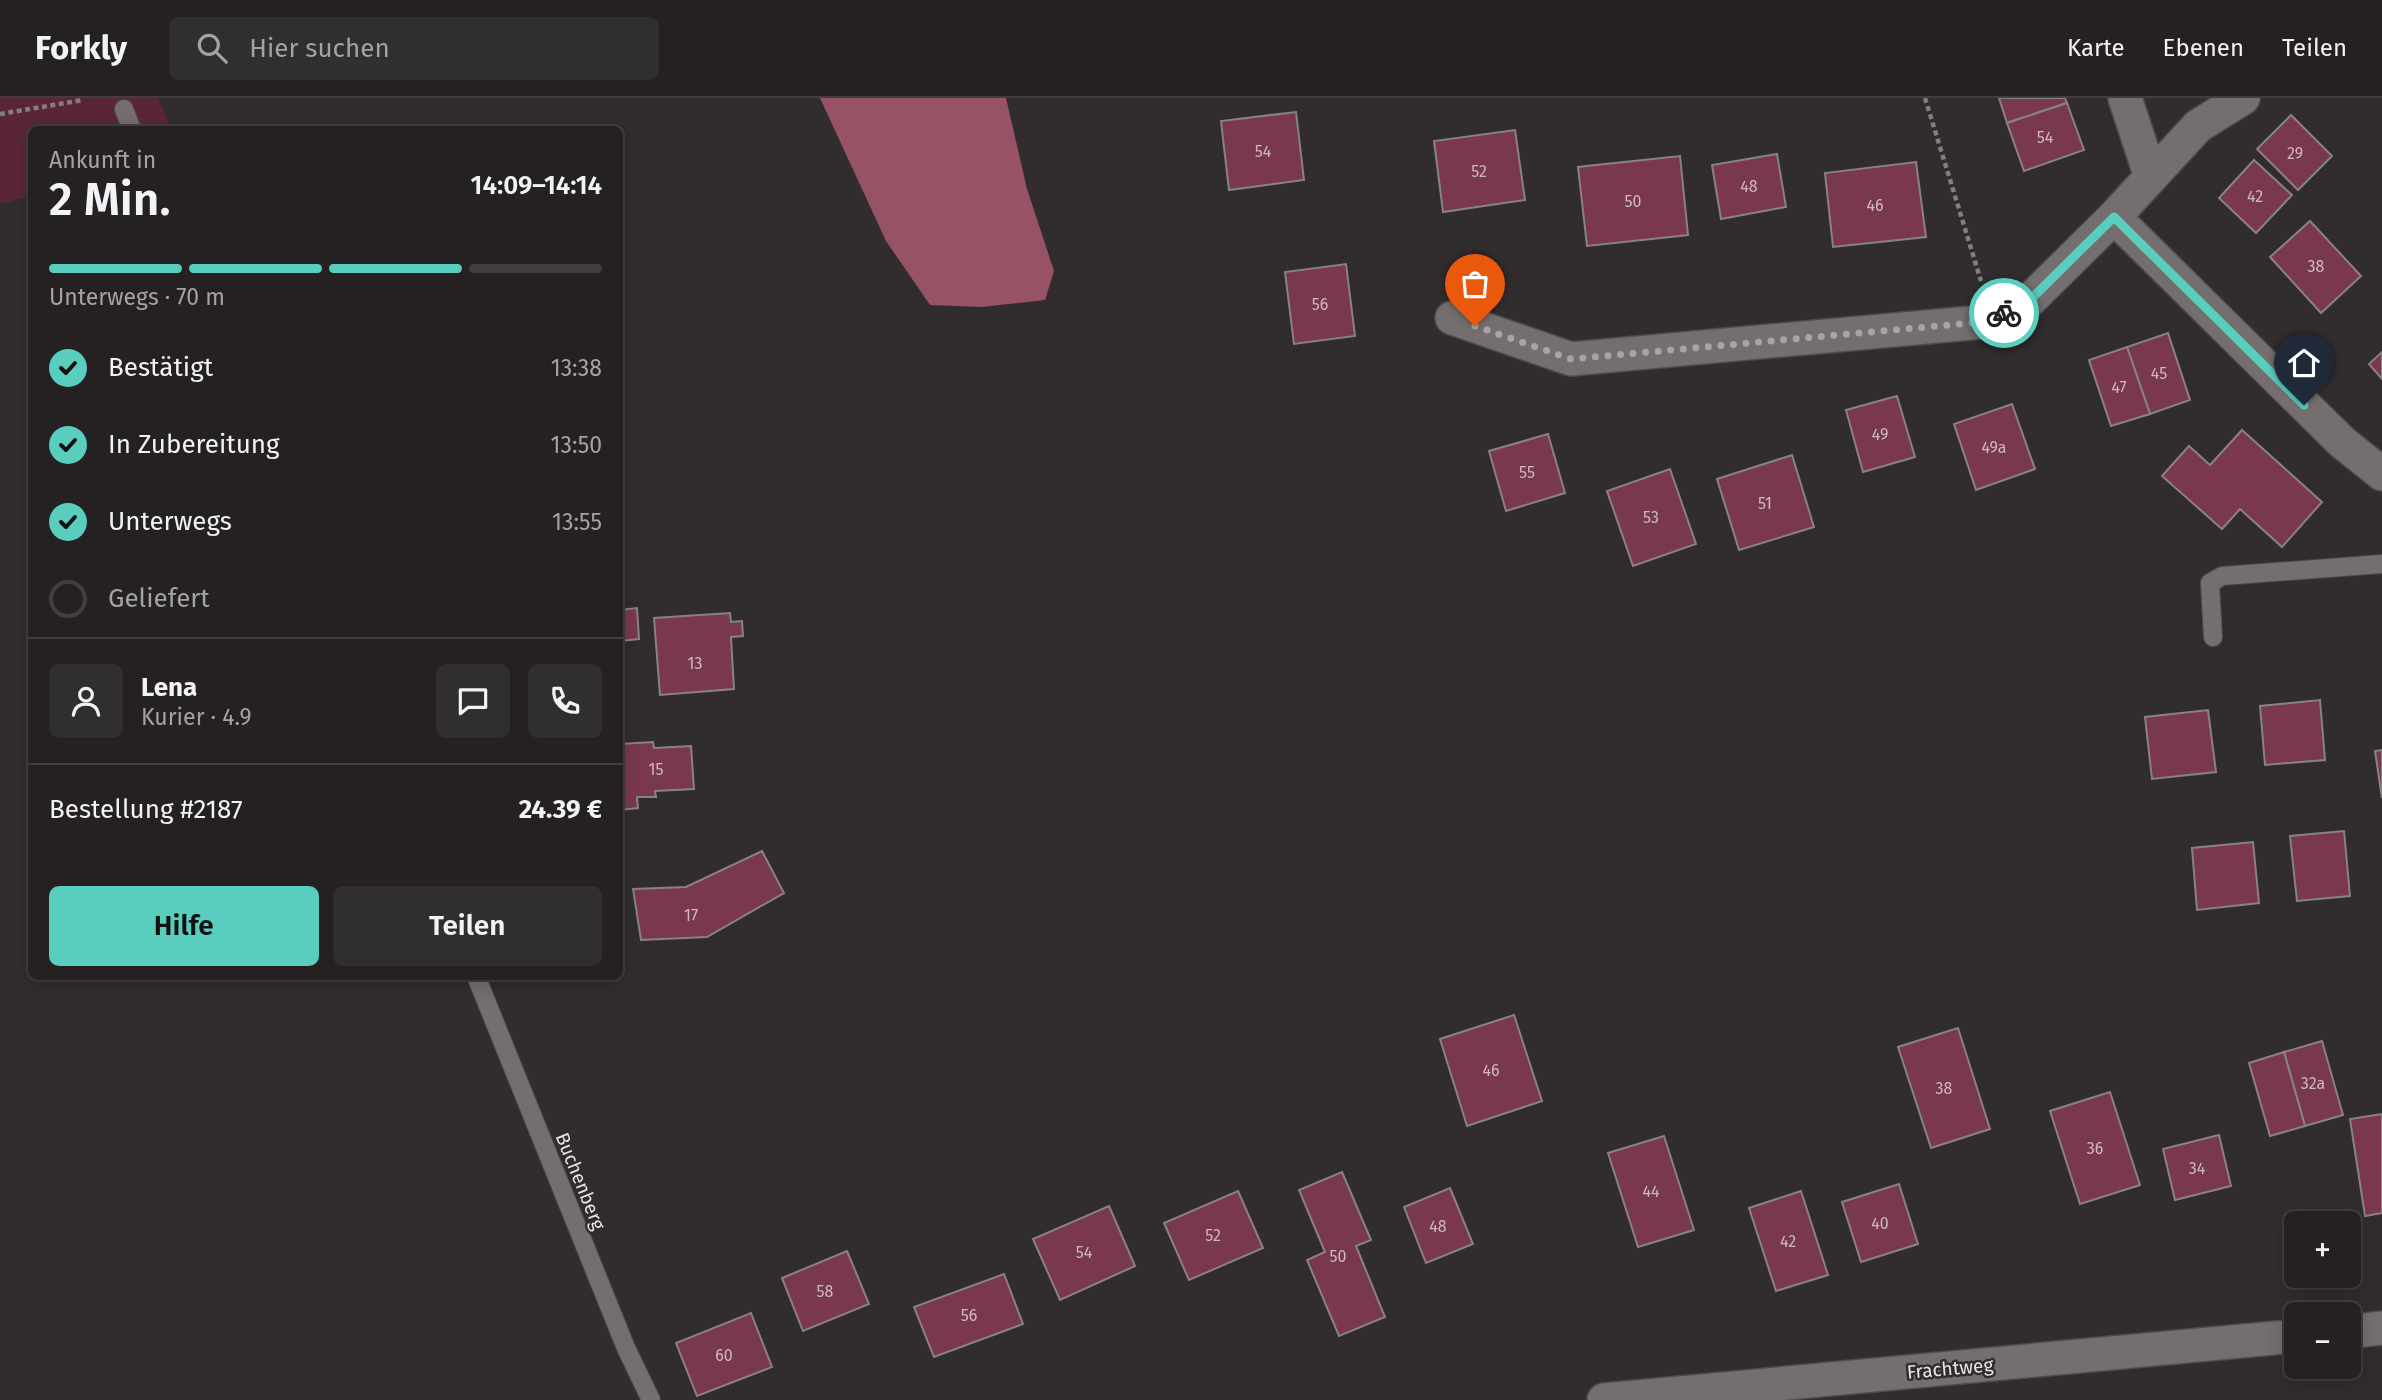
<!DOCTYPE html>
<html lang="de">
<head>
<meta charset="utf-8">
<style>
  :root { --surface:#252122; --page:#312e2f; --text:#f1f3f6; --muted:#a3a3a5; --line:#423e40; --accent:#59cebe }
  body { margin:0; font-family:"Fira Sans",sans-serif; background:var(--page); color:var(--text); height:100vh; display:flex; flex-direction:column; font-size:26px; white-space:nowrap }
  * { box-sizing:border-box; margin:0 }
  p { font-size:23px; color:var(--muted) }
  .icon { flex:none; width:38px; height:38px; fill:none; stroke:currentColor; stroke-width:2; stroke-linecap:round; stroke-linejoin:round }
  .map { position:relative; flex:1; overflow:hidden }
  .details { position:absolute; left:28px; top:28px; width:595px; height:854px; display:flex; flex-direction:column; background:var(--surface); border-radius:10px; box-shadow:0 4px 18px #0003,0 0 0 2px var(--line) }
  .details>* { flex:none }
  .fabs { position:absolute; left:2284px; top:1113px; display:grid; gap:14px }
  .fabs a { display:grid; place-items:center; width:77px; height:77px; border-radius:10px; background:var(--surface); box-shadow:0 4px 18px #0003,0 0 0 2px var(--line); font-size:35px }
  .pin { position:absolute; display:grid; place-items:center; width:60px; height:60px; color:#fff; margin:-72px -30px; border-radius:50% 50% 50% 0; rotate:-45deg; box-shadow:0 0 7px #0007 }
  .pin .icon { rotate:45deg }
  .courier { position:absolute; display:grid; place-items:center; width:70px; height:70px; margin:-35px; border:5px solid #59cebe; border-radius:50%; background:#fff; color:#222; box-shadow:0 2px 9px #0007 }
  .summary em { font-style:normal; font-weight:600 }
  .summary div { display:flex; flex-direction:column-reverse }
  .summary { display:flex; align-items:center; justify-content:space-between; height:119px; padding:0 21px }
  h1 { font-size:46px; font-weight:600; line-height:52px }
  .bar { display:grid; grid-template-columns:repeat(4,1fr); gap:10px 7px; align-content:center; height:84px; padding:0 21px }
  .bar i { height:9px; border-radius:5px; background:var(--line) }
  .bar .on { background:var(--accent) }
  .bar p { grid-column:span 4 }
  .line { display:flex; align-items:center; gap:18px; padding:0 21px; border-top:2px solid var(--line) }
  .line div { flex:1 }
  .round { display:grid; place-items:center; flex:none; width:74px; height:74px; border-radius:10px; background:var(--page) }
  ol { padding:0 21px; list-style:none }
  li { display:flex; align-items:center; gap:21px; height:77px }
  li p { margin-inline-start:auto }
  li .icon { padding:7px; border-radius:50%; background:var(--accent); color:#111; stroke-width:4 }
  li:last-child { color:var(--muted) }
  li i { width:38px; height:38px; border:4px solid var(--line); border-radius:50% }
  .action { display:flex; gap:14px; margin-top:auto; padding:14px 21px }
  .action a { flex:1; height:80px; border-radius:10px; background:var(--accent); color:#111; font-size:28px; font-weight:600; line-height:80px; text-align:center }
  .action a+a { background:var(--page); color:var(--text) }
  header { display:flex; align-items:center; gap:42px; box-sizing:border-box; height:98px; padding:0 35px; background:var(--surface); border-bottom:2px solid var(--line) }
  header strong { font-size:33px }
  nav { display:flex; gap:38px; margin-inline-start:auto; font-size:24px }
  .search { width:490px; height:63px; background:var(--page); display:flex; align-items:center; gap:18px; box-sizing:border-box; padding:0 24px; border-radius:10px; color:var(--muted); font-size:26px }
  .map>svg:first-child { display:block }
  .green { fill:#5a2635 }
  .water { fill:#985266 }
  .building { fill:#7a384c; stroke:#898283; stroke-width:2 }
  .lines { fill:none; stroke-linecap:round; stroke-linejoin:round }
  .lane-casing { stroke:#4f4a4b; stroke-width:20 }
  .street-casing { stroke:#4f4a4b; stroke-width:36 }
  .path { stroke:#837e7f; stroke-width:4.5; stroke-dasharray:5 3.5; stroke-linecap:butt }
  .lane { stroke:#746e6f; stroke-width:18 }
  .street { stroke:#746e6f; stroke-width:33 }
  .done { stroke:#a8a4a5; stroke-width:7; stroke-dasharray:0 12.6 }
  .route { stroke:#59cebe; stroke-width:9 }
  .labels { text-anchor:middle; stroke-width:5; stroke-linejoin:round; paint-order:stroke }
  .number-label { font-size:16px; fill:#ccbabf }
  .street-label { font-size:19px; fill:#e8e5e5; stroke:#312c2d }
</style>
</head>
<body>
<header>
<strong>Forkly</strong>
<div class="search"><svg class="icon" aria-label="search" viewBox="0 0 24 24"><circle cx="10" cy="10" r="6"/><path d="M15 15l6 6"/></svg>Hier suchen</div>
<nav><a>Karte</a><a>Ebenen</a><a>Teilen</a></nav>
</header>
<div class="map">
<svg width="2382" height="1302" viewBox="0 0 2382 1302">
  <rect width="100%" height="100%" fill="#312c2d"/>
  <polygon class="green" points="0,0 158,0 171,31 32,32 31,98 0,106"/>
  <polygon class="water" points="820,0 1006,0 1027,91 1054,173 1045,202 981,209 930,207 886,143"/>
  <g class="building">
    <polygon points="1999,0 2065,0 2067,5 2007,25"/>
    <polygon points="2067,5 2084,52 2024,73 2007,25"/>
    <polygon points="1296,14 1304,82 1229,92 1221,23"/>
    <polygon points="2291,17 2332,58 2298,92 2257,51"/>
    <polygon points="1515,32 1525,102 1443,114 1434,43"/>
    <polygon points="1777,56 1786,109 1721,121 1712,67"/>
    <polygon points="1680,58 1688,137 1587,148 1578,69"/>
    <polygon points="2254,62 2292,97 2256,135 2219,100"/>
    <polygon points="1916,64 1926,139 1833,149 1825,75"/>
    <polygon points="2310,123 2361,178 2321,215 2270,159"/>
    <polygon points="1346,166 1355,238 1294,246 1285,174"/>
    <polygon points="2168,235 2190,302 2150,316 2127,249"/>
    <polygon points="2127,249 2150,316 2111,328 2089,262"/>
    <polygon points="2382,254 2382,281 2369,266"/>
    <polygon points="1897,298 1915,359 1863,374 1846,312"/>
    <polygon points="2012,306 2035,371 1976,392 1954,326"/>
    <polygon points="2242,332 2322,404 2282,449 2240,411 2222,431 2162,378 2189,348 2210,367"/>
    <polygon points="1548,336 1565,395 1506,413 1489,353"/>
    <polygon points="1792,357 1814,429 1739,452 1717,381"/>
    <polygon points="1670,371 1696,446 1633,468 1607,393"/>
    <polygon points="637,510 639,541 620,543 620,512"/>
    <polygon points="730,515 731,524 742,523 743,538 731,539 734,591 660,597 654,520"/>
    <polygon points="2320,602 2325,662 2265,667 2260,608"/>
    <polygon points="2208,612 2216,674 2152,681 2145,619"/>
    <polygon points="653,644 654,650 691,648 694,691 655,693 656,699 637,699 638,710 620,712 620,646"/>
    <polygon points="2382,652 2382,700 2375,653"/>
    <polygon points="2344,733 2350,798 2297,803 2290,738"/>
    <polygon points="2253,744 2259,805 2197,812 2192,750"/>
    <polygon points="762,753 784,795 707,839 641,842 633,791 686,789"/>
    <polygon points="1514,917 1542,1003 1467,1028 1440,941"/>
    <polygon points="1958,930 1990,1031 1931,1050 1898,949"/>
    <polygon points="2322,943 2343,1017 2305,1028 2284,954"/>
    <polygon points="2284,954 2305,1028 2270,1038 2249,965"/>
    <polygon points="2110,994 2140,1087 2080,1106 2050,1013"/>
    <polygon points="2382,1016 2382,1115 2365,1118 2350,1021"/>
    <polygon points="2219,1037 2231,1088 2175,1102 2163,1051"/>
    <polygon points="1664,1038 1694,1132 1638,1149 1608,1055"/>
    <polygon points="1342,1074 1371,1142 1356,1148 1385,1219 1339,1238 1307,1162 1325,1154 1299,1092"/>
    <polygon points="1899,1086 1918,1146 1861,1164 1842,1104"/>
    <polygon points="1450,1090 1473,1146 1426,1165 1404,1109"/>
    <polygon points="1238,1093 1263,1150 1189,1182 1164,1125"/>
    <polygon points="1801,1093 1828,1177 1776,1193 1749,1110"/>
    <polygon points="1109,1108 1135,1168 1060,1202 1033,1141"/>
    <polygon points="847,1153 869,1206 803,1233 782,1180"/>
    <polygon points="1004,1176 1023,1226 934,1259 914,1209"/>
    <polygon points="751,1215 772,1269 697,1298 676,1245"/>
  </g>
  <g class="lines">
    <g class="lane-casing">
      <g id="lane">
        <polyline points="124,11 132,32"/>
        <polyline points="2213,539 2210,485 2222,478 2382,466"/>
        <polyline points="476,878 626,1250 651,1302"/>
      </g>
    </g>
    <g class="street-casing">
      <g id="street">
        <polyline points="2125,0 2151,79"/>
        <polyline points="2114,119 2198,28 2243,0"/>
        <polyline points="1452,220 1571,261 1982,224 2025,207 2114,119 2342,344 2382,376"/>
        <polyline points="2348,1234 2382,1230"/>
        <polyline points="1604,1302 2296,1238"/>
      </g>
    </g>
    <g class="path">
      <polyline points="1925,0 1981,183"/>
      <polyline points="0,16 83,2"/>
    </g>
    <use href="#lane" class="lane"/>
    <use href="#street" class="street"/>
  </g>
  <g class="lines">
    <polyline class="done" points="1475,228 1571,261 1982,224 2004,215"/>
    <polyline class="route" points="2004,215 2025,207 2114,119 2304,307"/>
  </g>
  <g class="labels">
    <g class="number-label">
      <text x="2045" y="45">54</text>
      <text x="1263" y="59">54</text>
      <text x="2295" y="61">29</text>
      <text x="1479" y="79">52</text>
      <text x="1749" y="94">48</text>
      <text x="2255" y="104">42</text>
      <text x="1633" y="109">50</text>
      <text x="1875" y="113">46</text>
      <text x="2316" y="174">38</text>
      <text x="1320" y="212">56</text>
      <text x="2159" y="281">45</text>
      <text x="2119" y="295">47</text>
      <text x="1880" y="342">49</text>
      <text x="1994" y="355">49a</text>
      <text x="1527" y="380">55</text>
      <text x="1765" y="411">51</text>
      <text x="1651" y="425">53</text>
      <text x="695" y="571">13</text>
      <text x="656" y="677">15</text>
      <text x="691" y="823">17</text>
      <text x="1491" y="978">46</text>
      <text x="2313" y="991">32a</text>
      <text x="1944" y="996">38</text>
      <text x="2095" y="1056">36</text>
      <text x="2197" y="1076">34</text>
      <text x="1651" y="1099">44</text>
      <text x="1880" y="1131">40</text>
      <text x="1438" y="1134">48</text>
      <text x="1213" y="1143">52</text>
      <text x="1788" y="1149">42</text>
      <text x="1084" y="1160">54</text>
      <text x="1338" y="1164">50</text>
      <text x="825" y="1199">58</text>
      <text x="969" y="1223">56</text>
      <text x="724" y="1263">60</text>
    </g>
    <g class="street-label">
      <text transform="translate(581 1083) rotate(68)" y="7">Buchenberg</text>
      <text transform="translate(1950 1270) rotate(-5)" y="7">Frachtweg</text>
    </g>
  </g>
</svg>
<div class="fabs">
<a>+</a>
<a>−</a>
</div>
<div class="pin" style="left:1475px;top:228px;background:#ea580c"><svg class="icon" aria-label="bag" viewBox="0 0 24 24"><path d="M5 8h14l-1 12H6zM9 8a3 3 0 0 1 6 0"/></svg></div>
<div class="pin" style="left:2304px;top:307px;background:#1f2937"><svg class="icon" aria-label="home" viewBox="0 0 24 24"><path d="M3 11l9-7 9 7M6 9v11h12V9"/></svg></div>
<div class="courier" style="left:2004px;top:215px"><svg class="icon" aria-label="bike" viewBox="0 0 24 24"><circle cx="6" cy="16" r="4"/><circle cx="18" cy="16" r="4"/><path d="M6 16l4-8h5l3 8M10 8l3 8H6M13 5h3"/></svg></div>
<section class="details">
<div class="summary"><div><h1>2 Min.</h1><p>Ankunft in</p></div><em>14:09–14:14</em></div>
<div class="bar"><i class="on"></i><i class="on"></i><i class="on"></i><i></i><p>Unterwegs · 70 m</p></div>
<ol>
<li><svg class="icon" aria-label="check" viewBox="0 0 24 24"><path d="M5 12l5 5 9-10"/></svg>Bestätigt<p>13:38</p></li>
<li><svg class="icon" aria-label="check" viewBox="0 0 24 24"><path d="M5 12l5 5 9-10"/></svg>In Zubereitung<p>13:50</p></li>
<li><svg class="icon" aria-label="check" viewBox="0 0 24 24"><path d="M5 12l5 5 9-10"/></svg>Unterwegs<p>13:55</p></li>
<li><i></i>Geliefert</li>
</ol>
<div class="line" style="height:126px"><a class="round"><svg class="icon" aria-label="person" viewBox="0 0 24 24"><circle cx="12" cy="8" r="4"/><path d="M4 21q1-7 8-7t8 7"/></svg></a><div><b>Lena</b><p>Kurier · 4.9</p></div><a class="round"><svg class="icon" aria-label="chat" viewBox="0 0 24 24"><path d="M4 5h16v11H9l-5 4z"/></svg></a><a class="round"><svg class="icon" aria-label="phone" viewBox="0 0 24 24"><path d="M5 4h4l2 5-3 2q2 4 5 5l2-3 5 2v4C11 20 4 13 5 4z"/></svg></a></div>
<div class="line" style="height:91px"><div>Bestellung #2187</div><b>24.39 €</b></div>
<div class="action"><a>Hilfe</a><a>Teilen</a></div>
</section>
</div>
</body>
</html>
